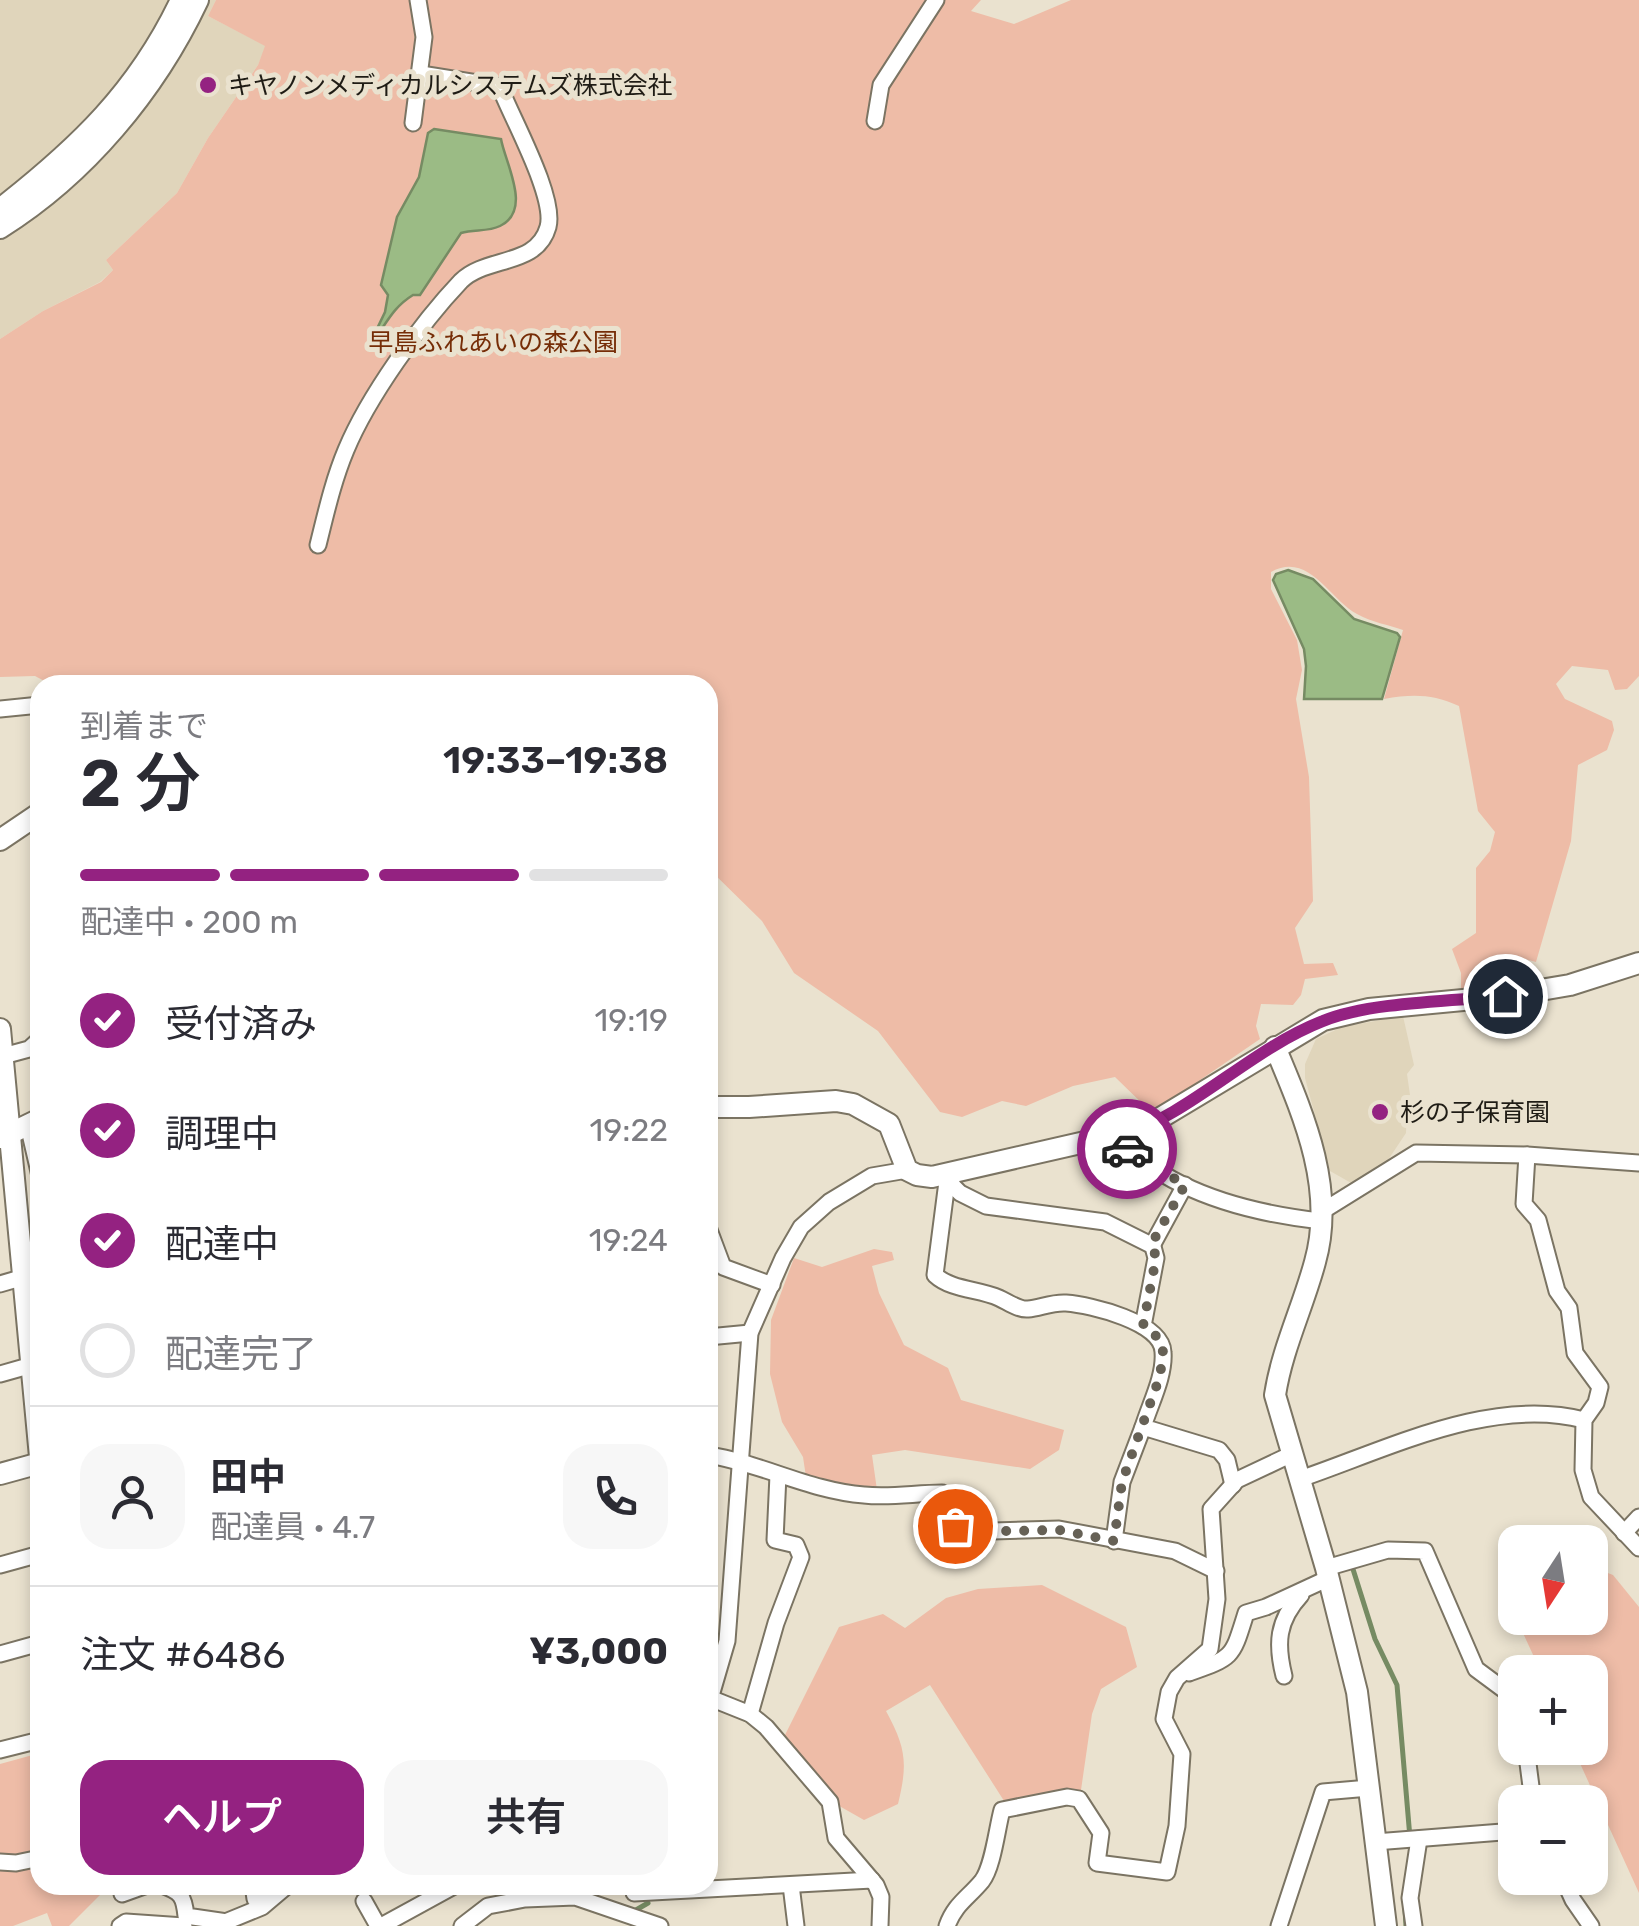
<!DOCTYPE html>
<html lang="ja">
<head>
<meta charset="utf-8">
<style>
  :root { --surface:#fff; --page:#f7f7f7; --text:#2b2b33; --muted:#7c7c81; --line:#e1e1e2; --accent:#942281 }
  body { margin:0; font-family:Rubik,"Noto Sans JP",sans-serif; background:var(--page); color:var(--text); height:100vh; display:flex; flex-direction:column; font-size:38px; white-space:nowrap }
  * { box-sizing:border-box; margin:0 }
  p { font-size:32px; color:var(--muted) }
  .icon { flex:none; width:55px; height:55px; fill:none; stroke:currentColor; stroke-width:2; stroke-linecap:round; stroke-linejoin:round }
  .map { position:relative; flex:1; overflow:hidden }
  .sheet { position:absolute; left:30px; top:675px; width:688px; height:1220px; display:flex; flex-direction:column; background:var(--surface); border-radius:30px; box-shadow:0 5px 15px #0003 }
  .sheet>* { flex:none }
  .needle { width:65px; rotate:192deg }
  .buttons { position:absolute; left:1498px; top:1525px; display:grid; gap:20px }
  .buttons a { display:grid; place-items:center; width:110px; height:110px; border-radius:20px; background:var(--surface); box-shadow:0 5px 15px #0003; font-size:50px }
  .pin { position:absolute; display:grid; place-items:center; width:85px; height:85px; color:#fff; margin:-42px; border:5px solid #fff; border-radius:50%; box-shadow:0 2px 10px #0007 }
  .courier { position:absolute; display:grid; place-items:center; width:100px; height:100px; margin:-50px; border:8px solid #942281; border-radius:50%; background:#fff; color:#222; box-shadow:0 2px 12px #0007 }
  .head em { font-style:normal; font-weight:600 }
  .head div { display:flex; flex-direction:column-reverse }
  .head { display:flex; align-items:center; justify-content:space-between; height:170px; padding:0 50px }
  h1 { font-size:65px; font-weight:600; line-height:75px }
  .bar { display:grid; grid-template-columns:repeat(4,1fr); gap:15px 10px; align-content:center; height:120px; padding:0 50px }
  .bar i { height:12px; border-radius:8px; background:var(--line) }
  .bar .active { background:var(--accent) }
  .bar p { grid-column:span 4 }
  .line { display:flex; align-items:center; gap:25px; padding:0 50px; border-top:2px solid var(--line) }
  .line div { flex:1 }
  .round { display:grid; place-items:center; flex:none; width:105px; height:105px; border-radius:30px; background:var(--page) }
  ol { padding:0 50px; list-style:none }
  li { display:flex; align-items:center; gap:30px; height:110px }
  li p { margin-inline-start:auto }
  li .icon { padding:10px; border-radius:50%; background:var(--accent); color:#fff; stroke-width:4 }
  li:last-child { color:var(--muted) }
  li i { width:55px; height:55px; border:5px solid var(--line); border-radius:50% }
  .action { display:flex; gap:20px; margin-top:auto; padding:20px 50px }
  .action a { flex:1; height:115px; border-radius:30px; background:var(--accent); color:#fff; font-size:40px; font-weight:600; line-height:115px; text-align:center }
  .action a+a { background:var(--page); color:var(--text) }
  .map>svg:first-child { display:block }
  .built { fill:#e0d5bb }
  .green { fill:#eebca7 }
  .water { fill:#9bbb85; stroke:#768b63; stroke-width:2.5 }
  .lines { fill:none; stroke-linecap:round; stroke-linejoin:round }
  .stream { stroke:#768b63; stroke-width:5 }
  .street-casing { stroke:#7b7463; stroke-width:19 }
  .secondary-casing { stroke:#7b7463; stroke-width:24 }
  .street { stroke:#fff; stroke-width:15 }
  .secondary { stroke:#fff; stroke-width:20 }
  .done { stroke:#666156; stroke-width:10; stroke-dasharray:0 18 }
  .route { stroke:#942281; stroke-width:12 }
  .poi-dot { fill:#942281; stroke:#eae2cf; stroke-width:4 }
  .labels { text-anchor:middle; stroke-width:10; stroke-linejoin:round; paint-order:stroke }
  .poi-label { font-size:25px; fill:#1f1c15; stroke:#eae2cf; text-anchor:start }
  .park-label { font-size:25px; fill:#762d07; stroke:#eae2cf }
</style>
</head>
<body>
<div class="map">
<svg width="1639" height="1926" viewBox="0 0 1639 1926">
  <rect width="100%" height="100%" fill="#eae2cf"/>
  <g class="built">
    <polygon points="0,0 216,0 208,16 266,46 258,65 208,138 177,193 106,260 113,270 100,282 43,311 0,339"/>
    <polygon points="1403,1016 1414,1065 1407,1074 1410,1095 1407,1096 1406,1133 1388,1160 1353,1184 1330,1171 1305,1078 1305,1064 1316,1039 1342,1027"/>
  </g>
  <g class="green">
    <path d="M 216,0 L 981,0 L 971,11 L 1014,24 L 1071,0 L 1639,0 L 1639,676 L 1627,689 L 1615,690 L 1608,670 L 1572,666 L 1556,684 L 1565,699 L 1612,721 L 1614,730 L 1607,750 L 1578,765 L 1571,841 L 1536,962 L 1518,957 L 1488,988 L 1461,992 L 1461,973 L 1452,949 L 1476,933 L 1476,868 L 1490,851 L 1495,832 L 1478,811 L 1459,706 C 1432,694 1413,694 1384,699 L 1403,630 C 1389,625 1371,622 1357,614 C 1329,599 1309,551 1271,572 L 1271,589 L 1297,640 L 1302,670 L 1296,699 L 1309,777 L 1313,901 L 1295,928 L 1304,964 L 1333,963 L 1338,975 L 1305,979 L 1301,995 L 1293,1005 L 1261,1004 L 1256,1026 L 1260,1039 L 1152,1113 L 1115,1077 L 1073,1086 L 1026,1106 L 1002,1101 L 962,1117 L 940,1112 L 878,1031 L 794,973 L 762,921 L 708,868 L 708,685 L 52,685 L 35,676 L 0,677 L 0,339 L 43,311 L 101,282 L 113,270 L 106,260 L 177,193 L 208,138 L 258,65 L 265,46 L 208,16 Z"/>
    <polygon points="874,1249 892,1252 894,1260 872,1266 879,1293 904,1345 948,1368 961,1400 1064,1430 1059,1450 1030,1469 905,1450 872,1455 877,1490 806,1477 803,1457 782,1422 770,1374 771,1320 794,1258 822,1267"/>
    <polygon points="1590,1566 1613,1575 1639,1607 1639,1893 1573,1748 1590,1748 1590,1672 1541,1672 1516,1618 1590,1618"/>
    <path d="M 1042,1585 L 1126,1627 L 1137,1667 L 1101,1689 L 1092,1714 L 1081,1790 L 1006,1804 L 930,1685 L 886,1711 C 906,1748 908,1763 898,1804 L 864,1820 L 834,1803 L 784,1737 L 839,1627 L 883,1614 L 905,1628 L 946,1598 L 978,1589 Z"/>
    <polygon points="40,1753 40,1885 110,1885 69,1926 52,1926 47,1913 13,1926 0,1926 0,1764"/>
  </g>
  <g class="water">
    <path d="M 434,129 L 501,139 C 505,163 533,210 500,226 C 488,232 474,229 461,233 L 420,295 L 413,295 C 395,306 388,320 377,336 L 374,335 L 385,312 L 388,295 L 381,285 L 397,217 L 419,177 L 428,133 Z"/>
    <polygon points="1288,570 1313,579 1354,619 1397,633 1400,637 1382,699 1304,699 1306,666 1304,649 1273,580 1276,574"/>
  </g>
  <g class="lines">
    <g class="stream">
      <polyline points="1352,1566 1375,1639 1397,1685 1410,1838"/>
      <polyline points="1405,1909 1406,1926"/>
      <polyline points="636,1910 648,1903"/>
    </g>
    <g class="street-casing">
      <g id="street">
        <polyline points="875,121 881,85 936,0"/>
        <polyline points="413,123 424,37 418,0"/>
        <path d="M 318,545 C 326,513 333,481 346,450 C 368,397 421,323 461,281 C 486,256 537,267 548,227 C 556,198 514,122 502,92 L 496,86 L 421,74"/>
        <polyline points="0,709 40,705"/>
        <polyline points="3,1056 29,1049 40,1039"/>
        <polyline points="28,1125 40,1176"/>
        <path d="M 1117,1137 C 1168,1193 1249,1213 1321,1221"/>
        <polyline points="1527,1155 1524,1204 1538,1220 1557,1291 1569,1308 1575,1353 1600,1387 1596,1403 1584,1420 1583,1470 1591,1497 1639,1548"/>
        <path d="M 948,1174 L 935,1275 C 951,1290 979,1289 999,1298 C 1008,1302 1019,1310 1028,1309 C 1040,1308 1052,1302 1066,1303 C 1091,1305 1162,1322 1163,1352 C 1165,1376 1150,1404 1143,1427 L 1219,1450 L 1227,1460 L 1233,1485"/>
        <polyline points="948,1174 953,1186 960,1193 986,1206 1105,1222 1149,1244 1154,1242 1185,1185"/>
        <polyline points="1321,1212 1416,1153 1527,1155 1639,1163"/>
        <polyline points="708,1227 723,1267 772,1285"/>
        <polyline points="0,1284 24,1277"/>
        <polyline points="1143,1326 1156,1258 1152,1243"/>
        <polyline points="708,1337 750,1333"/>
        <polyline points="0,1374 32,1365"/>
        <path d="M 708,1455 C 761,1463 810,1491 864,1495 C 890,1498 916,1493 942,1493 L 960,1532 L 1059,1529 L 1175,1551 L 1216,1571"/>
        <path d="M 1300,1479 C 1388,1449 1491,1396 1584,1420"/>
        <polyline points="1624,1533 1639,1517"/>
        <polyline points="1114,1541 1122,1482 1143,1427"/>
        <polyline points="0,1565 40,1554"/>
        <polyline points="1326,1568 1388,1550 1425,1551 1476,1669 1507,1692 1515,1714"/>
        <polyline points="0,1654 40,1643"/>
        <path d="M 1189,1673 C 1234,1657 1232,1658 1246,1613 L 1266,1607 L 1329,1578"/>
        <path d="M 1284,1676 C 1276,1644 1277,1621 1301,1595"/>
        <polyline points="710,1698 750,1714 766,1727 830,1802 836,1838 876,1885 881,1897 880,1926"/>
        <polyline points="708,1706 727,1641 750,1333 783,1258 801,1227 829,1202 872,1176 907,1170"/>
        <polyline points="750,1714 776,1623 801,1557 796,1545 775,1540 778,1475"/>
        <polyline points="1526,1748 1533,1802"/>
        <polyline points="0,1750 40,1740"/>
        <polyline points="1375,1842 1515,1831"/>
        <polyline points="0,1862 16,1863 40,1858"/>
        <polyline points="1563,1878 1573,1900 1591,1926"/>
        <path d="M 162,1885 C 181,1892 184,1896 186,1916 L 227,1922"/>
        <polyline points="253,1885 255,1899 273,1888 276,1890"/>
        <polyline points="791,1885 796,1926"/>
        <polyline points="634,1893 872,1880"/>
        <polyline points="122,1894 147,1885"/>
        <polyline points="364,1901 378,1926"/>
        <polyline points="218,1925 262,1907 288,1885"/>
        <polyline points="120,1926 126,1922 184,1926"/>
        <polyline points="381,1926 456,1885"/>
        <polyline points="462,1926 488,1906 525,1899 575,1897 660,1926"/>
        <path d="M 947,1926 C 955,1904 968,1898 982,1881 C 993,1867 997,1828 1002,1810 L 1067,1797 L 1079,1799 L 1101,1833 L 1097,1863 L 1167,1872 L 1177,1826 L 1182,1754 L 1164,1719 L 1169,1692 L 1177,1678 L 1210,1649 L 1217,1599 L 1211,1509 L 1237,1480 L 1292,1454"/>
        <polyline points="1279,1926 1323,1792 1369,1788"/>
        <polyline points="1414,1926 1410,1898 1419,1839"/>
      </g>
    </g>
    <g class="secondary-casing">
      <g id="secondary">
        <path d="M 0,209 C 78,148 138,91 181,0"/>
        <path d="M 0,228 C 85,175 155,91 198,0"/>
        <polyline points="0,840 40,813"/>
        <polyline points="0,1029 40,1457"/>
        <path d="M 1275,1047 C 1303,1114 1336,1188 1315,1262 C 1303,1307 1282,1349 1275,1395 L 1326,1568 L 1357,1692 L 1386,1926"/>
        <polyline points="708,1107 749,1107 836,1101 853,1104 889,1124 907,1170 917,1175 932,1177 1142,1129 1323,1020 1369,1009 1505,996 1570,985 1639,963"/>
        <polyline points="1,1138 40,1119"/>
        <polyline points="0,1474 40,1463"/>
      </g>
    </g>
    <use href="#street" class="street"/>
    <use href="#secondary" class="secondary"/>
  </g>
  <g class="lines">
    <polyline class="done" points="955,1526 960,1532 1059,1530 1114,1541 1122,1482 1160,1376 1163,1352 1160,1339 1143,1326 1156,1258 1152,1243 1185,1185 1127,1149"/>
    <path class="route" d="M 1127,1149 L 1117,1138 C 1193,1113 1249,1050 1323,1021 C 1368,1002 1454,1001 1505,996"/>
  </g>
  <g class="poi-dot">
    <circle cx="208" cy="85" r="10"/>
    <circle cx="1380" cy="1112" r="10"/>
  </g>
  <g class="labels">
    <g class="poi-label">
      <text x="228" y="94">キヤノンメディカルシステムズ株式会社</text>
      <text x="1400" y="1121">杉の子保育園</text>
    </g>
    <g class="park-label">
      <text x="493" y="351">早島ふれあいの森公園</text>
    </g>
  </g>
</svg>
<div class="buttons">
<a><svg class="needle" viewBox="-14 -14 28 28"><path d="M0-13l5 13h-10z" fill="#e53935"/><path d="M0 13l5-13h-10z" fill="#7c7c81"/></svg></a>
<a>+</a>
<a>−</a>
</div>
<div class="pin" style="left:955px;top:1526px;background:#ea580c"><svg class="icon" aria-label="bag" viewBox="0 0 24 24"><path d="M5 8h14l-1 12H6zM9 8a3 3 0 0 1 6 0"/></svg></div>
<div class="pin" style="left:1505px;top:996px;background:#1f2937"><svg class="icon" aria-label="home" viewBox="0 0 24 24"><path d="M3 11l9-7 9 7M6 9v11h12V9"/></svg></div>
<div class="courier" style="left:1127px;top:1149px"><svg class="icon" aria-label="car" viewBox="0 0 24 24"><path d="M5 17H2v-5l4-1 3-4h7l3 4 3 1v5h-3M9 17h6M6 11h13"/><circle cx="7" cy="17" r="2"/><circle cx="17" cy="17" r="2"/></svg></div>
<section class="sheet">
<div class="head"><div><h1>2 分</h1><p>到着まで</p></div><em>19:33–19:38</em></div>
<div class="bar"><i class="active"></i><i class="active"></i><i class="active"></i><i></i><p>配達中 · 200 m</p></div>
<ol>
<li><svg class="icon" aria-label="check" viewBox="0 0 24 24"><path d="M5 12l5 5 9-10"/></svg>受付済み<p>19:19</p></li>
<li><svg class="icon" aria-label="check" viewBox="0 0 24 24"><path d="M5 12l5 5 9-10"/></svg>調理中<p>19:22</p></li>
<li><svg class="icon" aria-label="check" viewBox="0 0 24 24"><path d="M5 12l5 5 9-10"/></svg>配達中<p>19:24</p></li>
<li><i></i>配達完了</li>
</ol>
<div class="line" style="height:180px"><a class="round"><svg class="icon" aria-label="person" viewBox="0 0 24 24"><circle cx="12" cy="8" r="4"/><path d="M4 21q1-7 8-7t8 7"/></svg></a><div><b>田中</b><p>配達員 · 4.7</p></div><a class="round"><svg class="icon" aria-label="phone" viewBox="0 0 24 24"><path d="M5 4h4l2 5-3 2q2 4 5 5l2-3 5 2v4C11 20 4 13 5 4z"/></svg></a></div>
<div class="line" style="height:130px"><div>注文 #6486</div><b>¥3,000</b></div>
<div class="action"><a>ヘルプ</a><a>共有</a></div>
</section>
</div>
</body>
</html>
